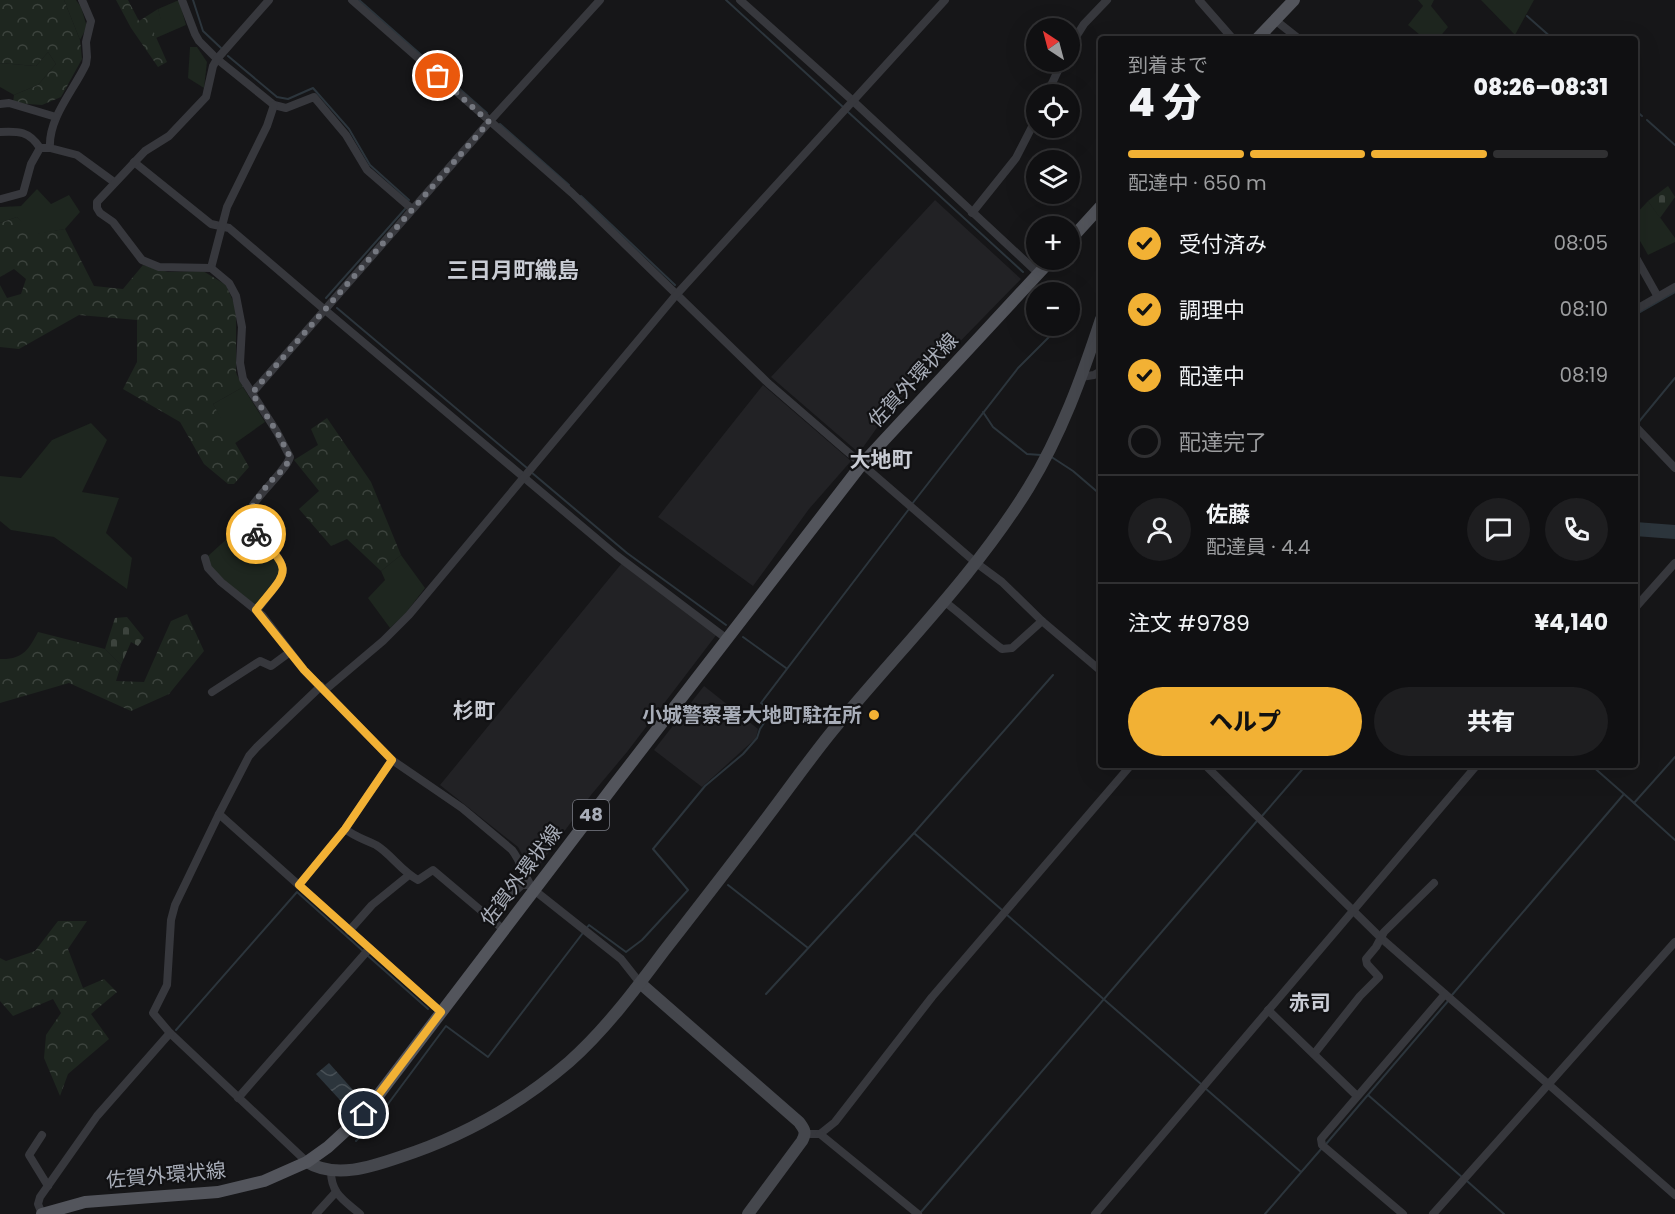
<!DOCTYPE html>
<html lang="ja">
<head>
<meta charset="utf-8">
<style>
  :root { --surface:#101012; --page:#1e1e20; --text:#f1f3f6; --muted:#9c9d9f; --line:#303032; --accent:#f2b134 }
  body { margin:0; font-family:Poppins,"Noto Sans JP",sans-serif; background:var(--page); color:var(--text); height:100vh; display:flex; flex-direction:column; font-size:22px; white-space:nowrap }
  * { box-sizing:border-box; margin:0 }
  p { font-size:20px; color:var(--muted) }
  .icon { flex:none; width:33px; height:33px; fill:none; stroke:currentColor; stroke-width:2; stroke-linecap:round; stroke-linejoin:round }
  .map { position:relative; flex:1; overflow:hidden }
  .sheet { position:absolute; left:1098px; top:36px; width:540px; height:732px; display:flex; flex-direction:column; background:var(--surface); border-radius:6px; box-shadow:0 6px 24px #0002,0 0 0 2px var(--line) }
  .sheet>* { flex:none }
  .needle { width:39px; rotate:324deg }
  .controls { position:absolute; left:1026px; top:18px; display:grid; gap:12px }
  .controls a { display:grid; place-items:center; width:54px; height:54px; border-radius:50%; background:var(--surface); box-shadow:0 6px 24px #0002,0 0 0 2px var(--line); font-size:30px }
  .pin { position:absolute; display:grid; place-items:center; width:51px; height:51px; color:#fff; margin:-26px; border:3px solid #fff; border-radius:50%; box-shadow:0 2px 6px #0007 }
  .courier { position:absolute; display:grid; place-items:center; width:60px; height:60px; margin:-30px; border:4px solid #f2b134; border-radius:50%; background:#fff; color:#222; box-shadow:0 2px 8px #0007 }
  .summary em { font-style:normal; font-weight:800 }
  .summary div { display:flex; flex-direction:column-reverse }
  .summary { display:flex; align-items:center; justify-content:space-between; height:102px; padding:0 30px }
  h1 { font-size:39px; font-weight:800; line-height:45px }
  .bar { display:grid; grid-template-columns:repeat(4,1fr); gap:9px 6px; align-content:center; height:72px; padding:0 30px }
  .bar i { height:8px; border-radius:4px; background:var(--line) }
  .bar .active { background:var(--accent) }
  .bar p { grid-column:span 4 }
  .line { display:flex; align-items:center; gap:15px; padding:0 30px; border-top:2px solid var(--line) }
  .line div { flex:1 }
  .round { display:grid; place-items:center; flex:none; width:63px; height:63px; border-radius:32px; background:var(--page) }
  ol { padding:0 30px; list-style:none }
  li { display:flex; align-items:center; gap:18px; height:66px }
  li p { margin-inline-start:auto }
  li .icon { padding:6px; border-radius:50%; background:var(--accent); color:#111; stroke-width:4 }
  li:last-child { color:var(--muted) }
  li i { width:33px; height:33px; border:3px solid var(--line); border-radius:50% }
  .primary-button { display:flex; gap:12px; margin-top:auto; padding:12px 30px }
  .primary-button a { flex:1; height:69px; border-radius:36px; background:var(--accent); color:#111; font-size:24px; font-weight:800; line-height:69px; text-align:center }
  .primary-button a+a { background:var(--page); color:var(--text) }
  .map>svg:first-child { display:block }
  .built { fill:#222225 }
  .green { fill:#1e261f }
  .forest { fill:url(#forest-crowns) }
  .cemetery { fill:url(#cemetery-stones) }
  .water { fill:url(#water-waves) }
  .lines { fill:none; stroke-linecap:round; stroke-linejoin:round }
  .stream { stroke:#2c353c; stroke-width:2 }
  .river { stroke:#2c353c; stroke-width:14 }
  .street { stroke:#37383d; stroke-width:8 }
  .secondary { stroke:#45474d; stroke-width:12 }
  .primary { stroke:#53555c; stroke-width:12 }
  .done { stroke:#757880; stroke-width:6; stroke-dasharray:0 10.8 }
  .route { stroke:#f2b134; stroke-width:8 }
  .poi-dot { fill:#f2b134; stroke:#111113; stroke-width:2 }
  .labels { text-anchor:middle; stroke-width:4.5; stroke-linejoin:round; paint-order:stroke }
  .shield { fill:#111113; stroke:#7b7e86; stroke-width:1.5 }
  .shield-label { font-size:18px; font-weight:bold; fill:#a8adb8 }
  .street-label { font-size:20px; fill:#a8adb8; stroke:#111113 }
  .poi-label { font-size:20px; font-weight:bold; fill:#a8adb8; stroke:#111113; text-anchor:end }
  .neighbourhood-label { font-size:21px; font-weight:bold; fill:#c9ccd4; stroke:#111113 }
  .quarter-label { font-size:22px; font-weight:bold; fill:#c9ccd4; stroke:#111113 }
</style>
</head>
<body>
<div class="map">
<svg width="1675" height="1214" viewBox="0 0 1675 1214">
  <defs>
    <pattern id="forest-crowns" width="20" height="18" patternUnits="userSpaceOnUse" patternTransform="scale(1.5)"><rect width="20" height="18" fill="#1e261f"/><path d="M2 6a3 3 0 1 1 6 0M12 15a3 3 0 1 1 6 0" fill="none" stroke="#3c433d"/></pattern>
    <pattern id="cemetery-stones" width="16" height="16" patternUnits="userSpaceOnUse" patternTransform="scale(1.5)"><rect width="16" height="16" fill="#1e261f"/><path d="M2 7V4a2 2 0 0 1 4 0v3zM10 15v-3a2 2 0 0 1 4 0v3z" fill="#3c433d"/></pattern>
    <pattern id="water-waves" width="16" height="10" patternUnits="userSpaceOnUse" patternTransform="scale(1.5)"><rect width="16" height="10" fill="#2c353c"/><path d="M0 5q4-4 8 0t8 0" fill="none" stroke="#485056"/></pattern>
  </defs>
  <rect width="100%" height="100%" fill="#161618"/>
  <g class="built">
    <polygon points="935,200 1021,279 941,361 921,375 886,415 859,453 771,377"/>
    <polygon points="763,385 851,461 809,509 753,586 658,517"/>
    <polygon points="622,563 717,634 627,752 591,795 533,874 518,847 440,785"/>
    <polygon points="704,686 758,729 756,738 702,787 654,750"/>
  </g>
  <g class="green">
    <polygon points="64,0 76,0 81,7 87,27 80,40"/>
    <polygon points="179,0 186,25 156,38 151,28 161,22 158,9"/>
    <polygon points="1418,0 1434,0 1431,6 1448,27 1438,39 1425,39 1408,25 1423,6"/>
    <polygon points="1481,0 1534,0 1515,35"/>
    <polygon points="190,47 197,47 207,62 204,88 188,78"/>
    <polygon points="48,52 56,64 38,85 14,95 0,87 0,63 36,66"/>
    <polygon points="37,189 51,204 69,195 80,212 65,229 33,235 17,217 0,223 0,207 21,206"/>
    <polygon points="1648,201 1675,238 1675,242 1648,255 1635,232 1635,215"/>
    <polygon points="243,387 265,422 234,444 213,404"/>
    <polygon points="91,423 107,440 82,492 119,498 106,533 132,558 127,589 54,537 11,530 0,521 0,476 21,478 52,440"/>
    <polygon points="242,525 277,560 281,573 255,607 212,570 208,556"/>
    <polygon points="401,555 425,588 405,614 390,628 368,598 385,580 381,571"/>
  </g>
  <g class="forest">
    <polygon points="0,0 64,0 80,40 82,59 61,97 42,105 13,103 14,95 38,85 56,64 48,52 36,66 0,63"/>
    <polygon points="116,0 128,0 139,21 158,9 162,23 152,28 167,62 158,67 131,28"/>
    <polygon points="17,217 34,234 65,229 94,286 123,289 143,265 168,272 203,271 226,285 236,308 236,373 243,387 213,404 249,467 234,484 228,484 204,464 180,422 123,389 137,362 137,320 79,315 19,349 0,347 0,285 7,298 21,294 26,279 14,269 0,277 0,223"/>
    <polygon points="327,418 371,482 401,555 381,571 347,539 331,546 299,509 319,491 294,460 318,445 311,429"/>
    <path d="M 187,614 L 204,651 L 169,694 L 131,711 L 69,683 L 0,703 L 0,659 C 23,660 29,649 38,632 L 105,649 L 121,665 L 116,681 L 144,682 L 171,621 Z"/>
    <polygon points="58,921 87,921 68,949 83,988 104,979 117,992 91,1014 109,1039 68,1074 60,1096 44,1058 46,1035 61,1013 53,999 13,1016 0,1001 0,958 6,961 35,951"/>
  </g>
  <g class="cemetery">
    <polygon points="1668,186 1675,197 1660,218 1648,201"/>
    <polygon points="127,617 144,638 138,646 131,642 121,665 105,649 115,618"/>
  </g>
  <polygon class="water" points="329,1063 362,1100 351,1112 316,1074"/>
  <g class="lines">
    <g class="stream">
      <polyline points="193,0 203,31 221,48"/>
      <polyline points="359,0 487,113"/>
      <polyline points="726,0 843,107"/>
      <polyline points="1527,16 1553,39"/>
      <polyline points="228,56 277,97 288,99 313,88 349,129 370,165 409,200"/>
      <polyline points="1635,110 1642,116"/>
      <polyline points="847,111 1023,272"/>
      <polyline points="1647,120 1675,145"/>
      <polyline points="500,124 569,185"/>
      <polyline points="581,196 675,285"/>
      <polyline points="1040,287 1045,292"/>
      <polyline points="326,298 405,209"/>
      <polyline points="337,308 527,468"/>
      <polyline points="1635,315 1675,292"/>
      <polyline points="983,412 993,427 1027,454 1041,455"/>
      <polyline points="1637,424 1675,378"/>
      <polyline points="1050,456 1073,471 1101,495"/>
      <polyline points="531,472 627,553 726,625"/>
      <polyline points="912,504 1018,368 1060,326"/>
      <polyline points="743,637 786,668"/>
      <polyline points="1591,765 1624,794"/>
      <polyline points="1634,803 1675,840"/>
      <polyline points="1262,816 1306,765"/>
      <polyline points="914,833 1002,910"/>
      <polyline points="728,885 808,948"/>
      <polyline points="1006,914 1201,1084"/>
      <polyline points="367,955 428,1009"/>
      <polyline points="766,994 914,833 1053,675"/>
      <polyline points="1452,995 1624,794 1634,803 1675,757"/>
      <polyline points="176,1030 297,892 363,951"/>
      <polyline points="1205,1088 1301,1172"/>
      <polyline points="1368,1095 1463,1178"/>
      <polyline points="356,1141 382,1112 446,1026 488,1057 589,925 626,952 642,940 688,890 653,849 705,786 743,754 757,738 760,729 772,711 761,703 909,509"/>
      <polyline points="1326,1144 1449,1000"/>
      <polyline points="1467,1181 1504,1214"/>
      <polyline points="921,1212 1257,821"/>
      <polyline points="1265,1214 1322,1148"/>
    </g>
    <polyline class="river" points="1635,529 1675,532"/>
    <g class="street">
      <path d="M 82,0 L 91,21 L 86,42 L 87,57 L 86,64 C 74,90 48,118 50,148 L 77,155 L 114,182"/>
      <polyline points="182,0 195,34 199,41 217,59 274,105 286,108 314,97 346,135 367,170 412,209"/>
      <polyline points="352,0 572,193 768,383 975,562 1002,582 1042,621 1101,671"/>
      <polyline points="740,0 853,101 1038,273"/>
      <polyline points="1199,0 1233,39"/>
      <polyline points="1275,20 1299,39"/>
      <polyline points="1070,46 1084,24 1107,0"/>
      <polyline points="1047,94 1062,62"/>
      <polyline points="0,104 9,103 56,117"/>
      <path d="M 0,132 C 19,131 29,131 40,148"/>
      <polyline points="134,162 211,224 229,228 325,310 616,555 727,639"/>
      <polyline points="1,199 23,193 31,164 40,148 50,148"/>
      <polyline points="972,213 1016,158 1036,119"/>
      <polyline points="1635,256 1658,297"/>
      <polyline points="211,268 227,207 267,126 274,105"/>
      <polyline points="1635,310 1675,287"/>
      <polyline points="1081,377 1094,375 1101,371"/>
      <polyline points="252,393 489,122 600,0"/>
      <polyline points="1635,426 1675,468"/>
      <path d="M 205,558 L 208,568 L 221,582 L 262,615 L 304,670 L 392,760 L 462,808 L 512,850 C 522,863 525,879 534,890 L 621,959 L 640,983"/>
      <path d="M 945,602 C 965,617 982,634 1002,649 L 1012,648 L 1042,621"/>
      <polyline points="1635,608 1675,563"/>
      <path d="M 257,610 C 286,571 296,573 258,536 C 254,532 248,527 247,521 C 245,504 285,474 290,457 L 277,432 L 243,379 L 240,363 L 242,327 L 236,296 L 229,283 L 211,268 L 159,267 L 142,260 L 113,222 L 100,213 L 97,208 L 97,202 L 145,151 L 169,136 L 206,97 L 213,66 L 217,59 L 269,0"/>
      <polyline points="325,690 383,641 409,615 676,295 945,0"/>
      <polyline points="212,692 260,661 271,666 290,652"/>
      <polyline points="1205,765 1381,938 1675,1195"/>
      <polyline points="219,814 441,1012"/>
      <path d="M 345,829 C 357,838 364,839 376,845 C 391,854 401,871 418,880 L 433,870 L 504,930"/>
      <polyline points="299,885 345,829 392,760"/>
      <polyline points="486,917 522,885 530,885"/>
      <polyline points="349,931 372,905 409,875"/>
      <polyline points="1268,1010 1357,1096"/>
      <polyline points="1314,1054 1360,996 1379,977 1367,964 1366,959 1376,947 1384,932 1434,883"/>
      <polyline points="238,1098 369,949"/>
      <polyline points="806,1134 820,1134 835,1122 932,997 1131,765"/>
      <polyline points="820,1134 918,1214"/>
      <polyline points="42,1135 29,1155 48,1186"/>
      <polyline points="307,1162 170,1033 153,1013 167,985 171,920 175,905 219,814 249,756 257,747 321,686"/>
      <path d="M 331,1171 C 331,1194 344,1200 360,1214"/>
      <polyline points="42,1214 38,1204 40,1197 97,1116 170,1033"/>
      <polyline points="316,1214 336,1192"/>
      <polyline points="1095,1214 1477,765"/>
      <polyline points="1403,1214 1322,1145 1321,1139 1445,994"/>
      <polyline points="1433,1214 1675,942"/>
    </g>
    <g class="secondary">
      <path d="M 640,983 L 799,1122 C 804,1129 807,1132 802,1141 L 748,1214"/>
      <path d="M 307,1162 C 335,1179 371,1167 400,1157 C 462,1137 519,1105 569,1062 C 605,1030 635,990 664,951 C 699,906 734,861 768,816 C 790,787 811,757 834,729 C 900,649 975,575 1029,487 C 1061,435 1082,377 1101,319"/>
    </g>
    <g class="primary">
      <polyline points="1257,39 1294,0"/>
      <polyline points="1070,240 1101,206"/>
      <polyline points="42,1214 85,1202 218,1192 264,1181 307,1162 328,1147 364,1114 615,784 862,464 1051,260"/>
    </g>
  </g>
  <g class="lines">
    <path class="done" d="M 256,534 L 247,522 C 250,507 262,491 272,480 C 279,473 287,467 290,457 L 277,432 L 252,393 L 489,122 L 438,76"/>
    <path class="route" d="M 256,534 C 295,573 288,570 256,610 L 304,670 L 392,760 L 345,829 L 299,885 L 441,1012 L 364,1114"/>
  </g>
  <circle class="poi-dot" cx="874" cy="715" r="6"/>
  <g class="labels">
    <rect class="shield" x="573" y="800" width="36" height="30" rx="4.5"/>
    <g class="shield-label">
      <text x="591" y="821">48</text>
    </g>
    <g class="street-label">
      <text transform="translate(913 380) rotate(-47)" y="7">佐賀外環状線</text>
      <text transform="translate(521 875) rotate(-53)" y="7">佐賀外環状線</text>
      <text transform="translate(166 1175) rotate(-5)" y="7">佐賀外環状線</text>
    </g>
    <g class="poi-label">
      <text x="862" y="722">小城警察署大地町駐在所</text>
    </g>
    <g class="neighbourhood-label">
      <text x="881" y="467">大地町</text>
      <text x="474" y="718">杉町</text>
      <text x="1310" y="1010">赤司</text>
    </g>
    <g class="quarter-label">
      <text x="513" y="278">三日月町織島</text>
    </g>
  </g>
</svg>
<div class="controls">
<a><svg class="needle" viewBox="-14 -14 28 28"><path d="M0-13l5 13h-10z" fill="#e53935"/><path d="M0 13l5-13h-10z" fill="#9c9d9f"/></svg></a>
<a><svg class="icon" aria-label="locate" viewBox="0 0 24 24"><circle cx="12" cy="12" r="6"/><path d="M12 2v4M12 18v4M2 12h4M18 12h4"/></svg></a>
<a><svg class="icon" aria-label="layers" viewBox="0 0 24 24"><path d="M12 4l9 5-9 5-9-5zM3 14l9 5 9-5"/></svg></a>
<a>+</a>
<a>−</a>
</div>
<div class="pin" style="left:438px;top:76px;background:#ea580c"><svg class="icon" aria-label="bag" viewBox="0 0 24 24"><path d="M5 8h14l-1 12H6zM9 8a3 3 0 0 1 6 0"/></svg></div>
<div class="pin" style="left:364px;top:1114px;background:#1f2937"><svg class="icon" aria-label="home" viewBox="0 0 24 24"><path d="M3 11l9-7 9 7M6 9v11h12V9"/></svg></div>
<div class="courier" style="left:256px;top:534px"><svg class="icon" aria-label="bike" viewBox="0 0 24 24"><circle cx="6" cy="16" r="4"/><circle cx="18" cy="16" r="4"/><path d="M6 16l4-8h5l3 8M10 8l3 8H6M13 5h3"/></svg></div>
<section class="sheet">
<div class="summary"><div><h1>4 分</h1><p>到着まで</p></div><em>08:26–08:31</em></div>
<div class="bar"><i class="active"></i><i class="active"></i><i class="active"></i><i></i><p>配達中 · 650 m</p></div>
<ol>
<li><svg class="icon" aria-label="check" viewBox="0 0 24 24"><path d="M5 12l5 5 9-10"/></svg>受付済み<p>08:05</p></li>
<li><svg class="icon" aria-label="check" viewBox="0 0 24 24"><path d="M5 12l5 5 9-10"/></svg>調理中<p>08:10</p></li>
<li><svg class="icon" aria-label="check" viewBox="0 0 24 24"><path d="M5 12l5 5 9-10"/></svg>配達中<p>08:19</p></li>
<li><i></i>配達完了</li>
</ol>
<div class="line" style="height:108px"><a class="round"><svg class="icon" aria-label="person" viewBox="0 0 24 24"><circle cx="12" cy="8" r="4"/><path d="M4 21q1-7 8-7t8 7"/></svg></a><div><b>佐藤</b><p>配達員 · 4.4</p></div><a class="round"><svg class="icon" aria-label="chat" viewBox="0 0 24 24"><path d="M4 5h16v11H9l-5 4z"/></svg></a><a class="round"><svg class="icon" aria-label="phone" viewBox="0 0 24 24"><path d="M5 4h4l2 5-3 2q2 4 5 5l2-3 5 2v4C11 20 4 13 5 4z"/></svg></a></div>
<div class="line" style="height:78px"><div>注文 #9789</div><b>¥4,140</b></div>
<div class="primary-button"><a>ヘルプ</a><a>共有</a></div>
</section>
</div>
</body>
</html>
